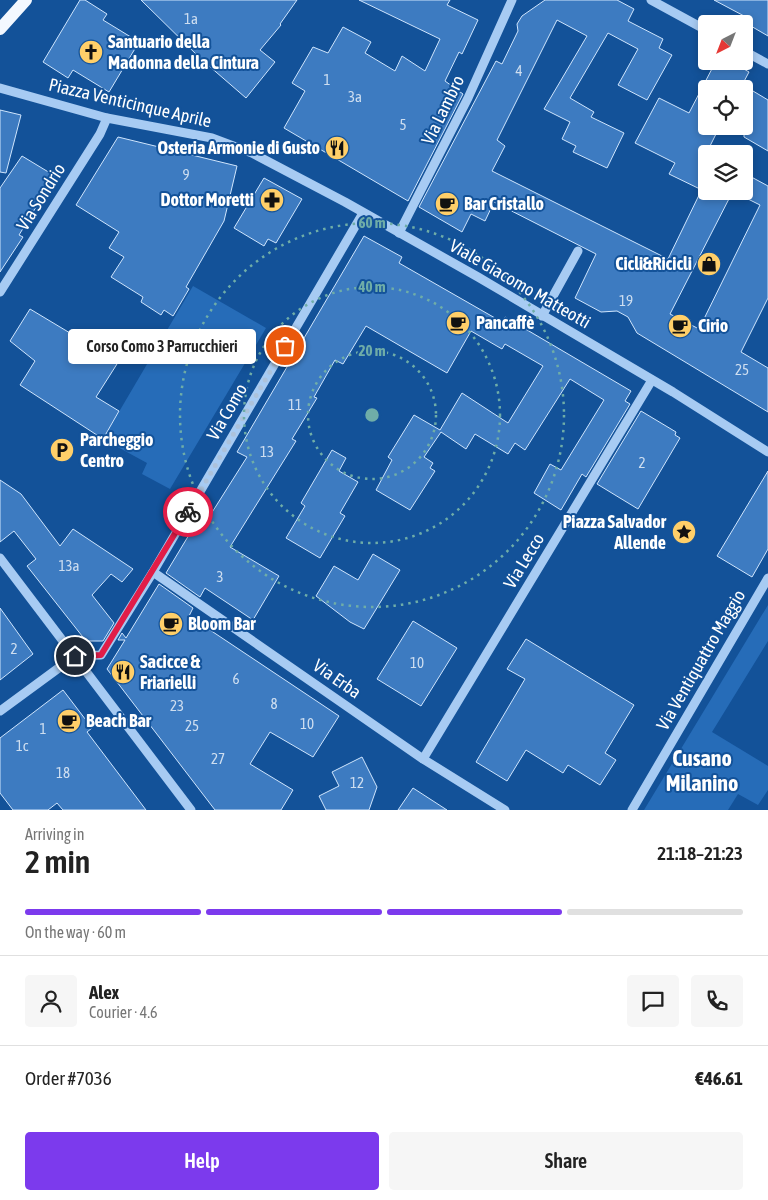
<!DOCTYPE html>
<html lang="en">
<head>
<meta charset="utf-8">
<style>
  :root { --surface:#fff; --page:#f6f6f6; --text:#222; --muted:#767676; --line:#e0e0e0; --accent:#7c3aed }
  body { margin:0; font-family:"Asap Condensed",sans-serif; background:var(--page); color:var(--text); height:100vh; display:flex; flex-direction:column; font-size:19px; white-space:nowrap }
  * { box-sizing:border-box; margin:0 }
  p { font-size:16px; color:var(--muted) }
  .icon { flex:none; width:28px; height:28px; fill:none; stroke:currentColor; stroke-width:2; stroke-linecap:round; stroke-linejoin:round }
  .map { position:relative; height:810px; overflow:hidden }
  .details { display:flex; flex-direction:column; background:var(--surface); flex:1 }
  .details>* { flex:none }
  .needle { width:32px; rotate:222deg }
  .buttons { position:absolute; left:698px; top:15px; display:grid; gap:10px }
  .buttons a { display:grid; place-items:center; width:55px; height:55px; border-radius:5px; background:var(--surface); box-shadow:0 2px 8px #0003; font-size:25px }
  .pin { position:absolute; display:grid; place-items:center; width:42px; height:42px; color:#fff; margin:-21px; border:2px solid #fff; border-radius:50%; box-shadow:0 1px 5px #0007 }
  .courier { position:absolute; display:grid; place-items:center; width:50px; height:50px; margin:-25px; border:4px solid #e11d48; border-radius:50%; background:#fff; color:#222; box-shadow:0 1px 6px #0007 }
  .bubble { position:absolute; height:35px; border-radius:5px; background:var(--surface); box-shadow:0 2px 8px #0003; font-size:16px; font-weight:600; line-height:35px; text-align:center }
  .summary em { font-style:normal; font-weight:600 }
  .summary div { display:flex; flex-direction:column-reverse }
  .summary { display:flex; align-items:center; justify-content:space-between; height:85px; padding:0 25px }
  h1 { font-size:32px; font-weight:600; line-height:38px }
  .bar { display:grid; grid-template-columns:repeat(4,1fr); gap:8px 5px; align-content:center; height:60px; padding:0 25px }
  .bar i { height:6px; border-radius:4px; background:var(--line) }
  .bar .on { background:var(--accent) }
  .bar p { grid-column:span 4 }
  .line { display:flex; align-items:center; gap:12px; padding:0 25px; border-top:1px solid var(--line) }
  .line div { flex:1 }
  .round { display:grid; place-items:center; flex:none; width:52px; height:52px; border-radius:5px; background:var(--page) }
  .action { display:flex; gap:10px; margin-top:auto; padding:10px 25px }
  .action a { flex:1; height:58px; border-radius:5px; background:var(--accent); color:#fff; font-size:20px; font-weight:600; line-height:58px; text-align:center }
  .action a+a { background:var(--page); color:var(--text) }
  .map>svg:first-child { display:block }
  .green { fill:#266cb8 }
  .building { fill:#3d7bc1; stroke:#cfe5fd }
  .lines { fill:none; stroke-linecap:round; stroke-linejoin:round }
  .minor { stroke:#a7cbf3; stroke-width:9 }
  .major { stroke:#f3f8ff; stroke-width:12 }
  .done { stroke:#acc2db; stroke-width:5; stroke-dasharray:0 9 }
  .route { stroke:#e11d48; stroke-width:6 }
  .ring { fill:none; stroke:#6fada8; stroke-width:2.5; stroke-dasharray:2.5 5 }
  .labels { text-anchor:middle; stroke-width:4; stroke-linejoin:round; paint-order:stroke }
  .number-label { font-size:15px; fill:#cedef0 }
  .poi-label { font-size:18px; font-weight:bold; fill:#fff; stroke:#135299; text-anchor:start }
  .street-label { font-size:18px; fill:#fff; stroke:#135299 }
  .district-label { font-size:22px; font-weight:bold; fill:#fff; stroke:#135299 }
  .centre { fill:#6fada8; stroke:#135299; stroke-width:2.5 }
  .ring-label { font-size:15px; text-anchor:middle; font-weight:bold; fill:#6fada8; stroke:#135299; stroke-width:4; stroke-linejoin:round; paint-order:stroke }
</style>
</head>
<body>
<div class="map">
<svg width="768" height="810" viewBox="0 0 768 810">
  <rect width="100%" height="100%" fill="#135299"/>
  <g class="green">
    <polygon points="193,286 266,328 170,489 142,474 147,463 103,439"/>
    <polygon points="768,605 768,641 712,732 768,766 768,790 758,805 738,794 728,810 644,810"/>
  </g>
  <g class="building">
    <polygon points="80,0 85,0 107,14 103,20 139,42 109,92 73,70 68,78 43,62"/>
    <polygon points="141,0 297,0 280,24 281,25 260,50 275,62 246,98 201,59"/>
    <polygon points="359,0 450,0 447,5 478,20 462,54 459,52 445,81 463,94 408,201 284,128 305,91 292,83 313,47 328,53 343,27 371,42 365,53 395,71 402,56 425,71 440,39"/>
    <polygon points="545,0 617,0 634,9 628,21 663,39 659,48 672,55 647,100 618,85 638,49 608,33 570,98 594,112 591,117 624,133 607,168 573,152 576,146 562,139 570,122 544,109 587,36 557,20 497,140 505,146 492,171 668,259 701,191 704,191 669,174 675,163 635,143 659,98 689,113 716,61 730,61 749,72 740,89 706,89 706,126 720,126 706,154 706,191 733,191 670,314 699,329 760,205 744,197 744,173 768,186 768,298 741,352 768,368 768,412 637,333 628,317 617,311 601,312 575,298 596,254 494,202 485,221 471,214 462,232 419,207 496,61 502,64 518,31 517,24 522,16"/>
    <polygon points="714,0 768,0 768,36 744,22 746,17"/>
    <polygon points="753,91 768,100 768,151 744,137 744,110"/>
    <polygon points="0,110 21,115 6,173 0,172"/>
    <polygon points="118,137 237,166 224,221 186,287 189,289 173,316 164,310 161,315 141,302 143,297 111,277 124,257 109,248 119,232 76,205"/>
    <polygon points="22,156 55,176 19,235 23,237 0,272 0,188"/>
    <polygon points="264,178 302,199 276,243 268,239 264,246 234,228"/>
    <polygon points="364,236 402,257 399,263 502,322 505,317 631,391 625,401 630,404 586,477 582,474 561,510 534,493 550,464 561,470 604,400 570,379 525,450 515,443 508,454 475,434 466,449 441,432 424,457 433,463 430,468 435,471 410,510 376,490 392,460 388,457 414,415 440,430 462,393 508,423 543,366 505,344 502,349 471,331 447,373 366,326 343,364 335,360 314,397 317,398 292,439 296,441 230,547 279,576 253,620 205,588 200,597 166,573 204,510 211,514 247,457 237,452"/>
    <polygon points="30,309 90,345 117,364 96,397 119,411 103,439 20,385 35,361 10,341"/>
    <polygon points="641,411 676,432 675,435 680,438 638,509 597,484"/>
    <polygon points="332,450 346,458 339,471 358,482 340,513 345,516 320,558 286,538 305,506 301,503"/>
    <polygon points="768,471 768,549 752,577 717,556"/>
    <polygon points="0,480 21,494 60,546 73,529 133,569 122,582 111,574 92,595 114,623 103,641 86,641 27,566 36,559 14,531 0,542"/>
    <polygon points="373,554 400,570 364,629 350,622 316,596 334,566 358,580"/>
    <polygon points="159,584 193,608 189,616 339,716 313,757 270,732 250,764 293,790 281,810 215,810 107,669 125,640 118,640 122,633 126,638"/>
    <polygon points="0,608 33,654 0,680"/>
    <polygon points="413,621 457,648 421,706 377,679"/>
    <polygon points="526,639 634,705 605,753 616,760 600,785 568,765 563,773 526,750 507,781 476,762 525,679 507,669"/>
    <polygon points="63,690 92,728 87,732 146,810 63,810 57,803 48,810 13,810 0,793 0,738"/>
    <polygon points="362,757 377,787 369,810 326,810 319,796 339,786 332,772"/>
    <polygon points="413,788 447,810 398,810"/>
  </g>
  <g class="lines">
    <g class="minor">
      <polyline points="651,0 706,30"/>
      <polyline points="744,51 768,64"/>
      <polyline points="0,88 107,118 212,138 252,153 345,202 478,277 673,392 768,452"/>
      <polyline points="399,233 468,98 512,0"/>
      <polyline points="0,292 100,134 107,118"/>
      <polyline points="542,316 578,251"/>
      <polyline points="0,558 191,810"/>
      <polyline points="153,572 423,759 505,810"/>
      <polyline points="0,711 75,656 101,655 153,572 363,213"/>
      <polyline points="423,759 652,380"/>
      <polyline points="632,810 768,578"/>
    </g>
    <polyline class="major" points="0,29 26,0"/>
  </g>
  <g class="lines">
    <polyline class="done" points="188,512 285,346"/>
    <polyline class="route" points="75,656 101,655 188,512"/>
  </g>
  <g class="ring">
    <circle cx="372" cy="415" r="64"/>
    <circle cx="372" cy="415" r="128"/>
    <circle cx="372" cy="415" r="192"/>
  </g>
  <defs>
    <g id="church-disc" transform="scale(1.25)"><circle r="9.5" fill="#ffcf69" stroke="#135299"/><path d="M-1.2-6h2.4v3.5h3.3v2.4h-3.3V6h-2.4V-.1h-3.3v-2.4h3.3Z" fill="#111"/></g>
    <g id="restaurant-disc" transform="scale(1.25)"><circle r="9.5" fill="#ffcf69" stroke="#135299"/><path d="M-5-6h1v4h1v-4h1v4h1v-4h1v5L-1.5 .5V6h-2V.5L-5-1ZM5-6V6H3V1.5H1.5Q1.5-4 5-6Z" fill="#111"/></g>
    <g id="pharmacy-disc" transform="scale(1.25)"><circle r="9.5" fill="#ffcf69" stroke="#135299"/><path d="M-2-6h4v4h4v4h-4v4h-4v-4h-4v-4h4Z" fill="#111"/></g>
    <g id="cafe-disc" transform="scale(1.25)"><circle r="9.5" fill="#ffcf69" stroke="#135299"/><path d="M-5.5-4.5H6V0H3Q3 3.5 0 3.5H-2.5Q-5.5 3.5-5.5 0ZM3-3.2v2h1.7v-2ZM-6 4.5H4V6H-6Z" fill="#111"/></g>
    <g id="shop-disc" transform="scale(1.25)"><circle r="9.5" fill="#ffcf69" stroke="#135299"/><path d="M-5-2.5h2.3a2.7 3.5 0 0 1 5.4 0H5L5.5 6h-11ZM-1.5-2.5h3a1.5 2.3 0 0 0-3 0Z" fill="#111"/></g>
    <g id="parking-disc" transform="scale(1.25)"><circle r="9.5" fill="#ffcf69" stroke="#135299"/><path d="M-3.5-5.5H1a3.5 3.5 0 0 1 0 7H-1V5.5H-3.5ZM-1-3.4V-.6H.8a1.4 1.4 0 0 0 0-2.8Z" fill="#111"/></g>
    <g id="sight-disc" transform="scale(1.25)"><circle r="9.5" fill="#ffcf69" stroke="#135299"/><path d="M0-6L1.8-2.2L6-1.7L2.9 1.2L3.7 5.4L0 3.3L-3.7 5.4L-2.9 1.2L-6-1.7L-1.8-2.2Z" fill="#111"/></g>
  </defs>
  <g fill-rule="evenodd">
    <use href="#church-disc" x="91" y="52"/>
    <use href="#restaurant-disc" x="337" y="148"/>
    <use href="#pharmacy-disc" x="272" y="200"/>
    <use href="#cafe-disc" x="447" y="204"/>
    <use href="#shop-disc" x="709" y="264"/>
    <use href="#cafe-disc" x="458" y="323"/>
    <use href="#cafe-disc" x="680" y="326"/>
    <use href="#parking-disc" x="62" y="450"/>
    <use href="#sight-disc" x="684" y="532"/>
    <use href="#cafe-disc" x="171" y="624"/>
    <use href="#restaurant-disc" x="123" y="672"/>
    <use href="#cafe-disc" x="69" y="721"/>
  </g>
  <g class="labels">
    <g class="number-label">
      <text x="191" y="24">1a</text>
      <text x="519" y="76">4</text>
      <text x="327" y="85">1</text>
      <text x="355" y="102">3a</text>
      <text x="403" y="130">5</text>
      <text x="186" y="180">9</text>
      <text x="626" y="306">19</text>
      <text x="742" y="375">25</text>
      <text x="295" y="410">11</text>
      <text x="267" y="457">13</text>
      <text x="642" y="468">2</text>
      <text x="69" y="571">13a</text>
      <text x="220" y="582">3</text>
      <text x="14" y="654">2</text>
      <text x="417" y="668">10</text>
      <text x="236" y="684">6</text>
      <text x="274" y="709">8</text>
      <text x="177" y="711">23</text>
      <text x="307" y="729">10</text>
      <text x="192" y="731">25</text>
      <text x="43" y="734">1</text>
      <text x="22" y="751">1c</text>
      <text x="218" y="764">27</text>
      <text x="63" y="778">18</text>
      <text x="357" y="788">12</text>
    </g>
    <g class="poi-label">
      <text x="108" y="48">Santuario della<tspan x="108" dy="21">Madonna della Cintura</tspan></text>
      <text x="320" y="154" text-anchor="end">Osteria Armonie di Gusto</text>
      <text x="254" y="206" text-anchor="end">Dottor Moretti</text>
      <text x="464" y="210">Bar Cristallo</text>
      <text x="692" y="270" text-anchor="end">Cicli&amp;Ricicli</text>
      <text x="476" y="329">Pancaffè</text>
      <text x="698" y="332">Cirio</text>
      <text x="80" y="446">Parcheggio<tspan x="80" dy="21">Centro</tspan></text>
      <text x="666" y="528" text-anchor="end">Piazza Salvador<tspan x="666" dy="21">Allende</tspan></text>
      <text x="188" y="630">Bloom Bar</text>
      <text x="140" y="668">Sacicce &amp;<tspan x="140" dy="21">Friarielli</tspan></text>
      <text x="86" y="727">Beach Bar</text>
    </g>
    <g class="street-label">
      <text transform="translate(130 103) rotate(13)" y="6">Piazza Venticinque Aprile</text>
      <text transform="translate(443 110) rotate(-64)" y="6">Via Lambro</text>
      <text transform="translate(41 197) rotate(-58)" y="6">Via Sondrio</text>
      <text transform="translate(520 284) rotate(30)" y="6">Viale Giacomo Matteotti</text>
      <text transform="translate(227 412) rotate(-60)" y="6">Via Como</text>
      <text transform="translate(524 561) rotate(-59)" y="6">Via Lecco</text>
      <text transform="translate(701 660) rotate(-60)" y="6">Via Ventiquattro Maggio</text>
      <text transform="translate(337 679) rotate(35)" y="6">Via Erba</text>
    </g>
    <g class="district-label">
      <text x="702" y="766">Cusano<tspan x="702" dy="25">Milanino</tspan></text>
    </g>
  </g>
  <circle cx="372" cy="415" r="8" class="centre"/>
  <g class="ring-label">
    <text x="372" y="228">60 m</text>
    <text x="372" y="292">40 m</text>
    <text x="372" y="356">20 m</text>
  </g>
</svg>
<div class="buttons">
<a><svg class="needle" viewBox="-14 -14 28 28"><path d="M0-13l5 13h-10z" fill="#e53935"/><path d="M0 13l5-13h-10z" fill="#767676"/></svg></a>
<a><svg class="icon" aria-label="locate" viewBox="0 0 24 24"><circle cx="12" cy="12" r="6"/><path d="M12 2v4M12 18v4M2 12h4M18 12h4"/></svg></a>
<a><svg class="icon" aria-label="layers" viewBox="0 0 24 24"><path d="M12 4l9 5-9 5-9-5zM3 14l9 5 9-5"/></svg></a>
</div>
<div class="pin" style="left:285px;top:346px;background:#ea580c"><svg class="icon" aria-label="bag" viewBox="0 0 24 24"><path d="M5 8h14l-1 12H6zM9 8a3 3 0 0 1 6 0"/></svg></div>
<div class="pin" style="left:75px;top:656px;background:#1f2937"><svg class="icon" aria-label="home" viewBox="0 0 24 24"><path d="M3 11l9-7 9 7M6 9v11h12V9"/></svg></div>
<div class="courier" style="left:188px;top:512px"><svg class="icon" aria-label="bike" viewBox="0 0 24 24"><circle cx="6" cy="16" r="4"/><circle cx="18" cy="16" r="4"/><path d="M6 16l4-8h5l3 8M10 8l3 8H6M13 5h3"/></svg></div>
<div class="bubble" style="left:68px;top:329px;width:188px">Corso Como 3 Parrucchieri</div>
</div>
<section class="details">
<div class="summary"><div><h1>2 min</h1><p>Arriving in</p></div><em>21:18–21:23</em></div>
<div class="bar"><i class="on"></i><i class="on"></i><i class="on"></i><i></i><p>On the way · 60 m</p></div>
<div class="line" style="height:90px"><a class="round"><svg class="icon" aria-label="person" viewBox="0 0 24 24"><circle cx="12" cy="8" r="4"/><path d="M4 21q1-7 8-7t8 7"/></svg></a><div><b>Alex</b><p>Courier · 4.6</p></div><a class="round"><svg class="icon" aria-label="chat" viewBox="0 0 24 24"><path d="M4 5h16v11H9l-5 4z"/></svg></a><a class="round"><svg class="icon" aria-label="phone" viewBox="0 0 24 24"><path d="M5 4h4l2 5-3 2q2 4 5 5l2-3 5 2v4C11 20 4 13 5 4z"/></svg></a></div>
<div class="line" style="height:65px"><div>Order #7036</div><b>€46.61</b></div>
<div class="action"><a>Help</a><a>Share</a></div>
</section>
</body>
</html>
